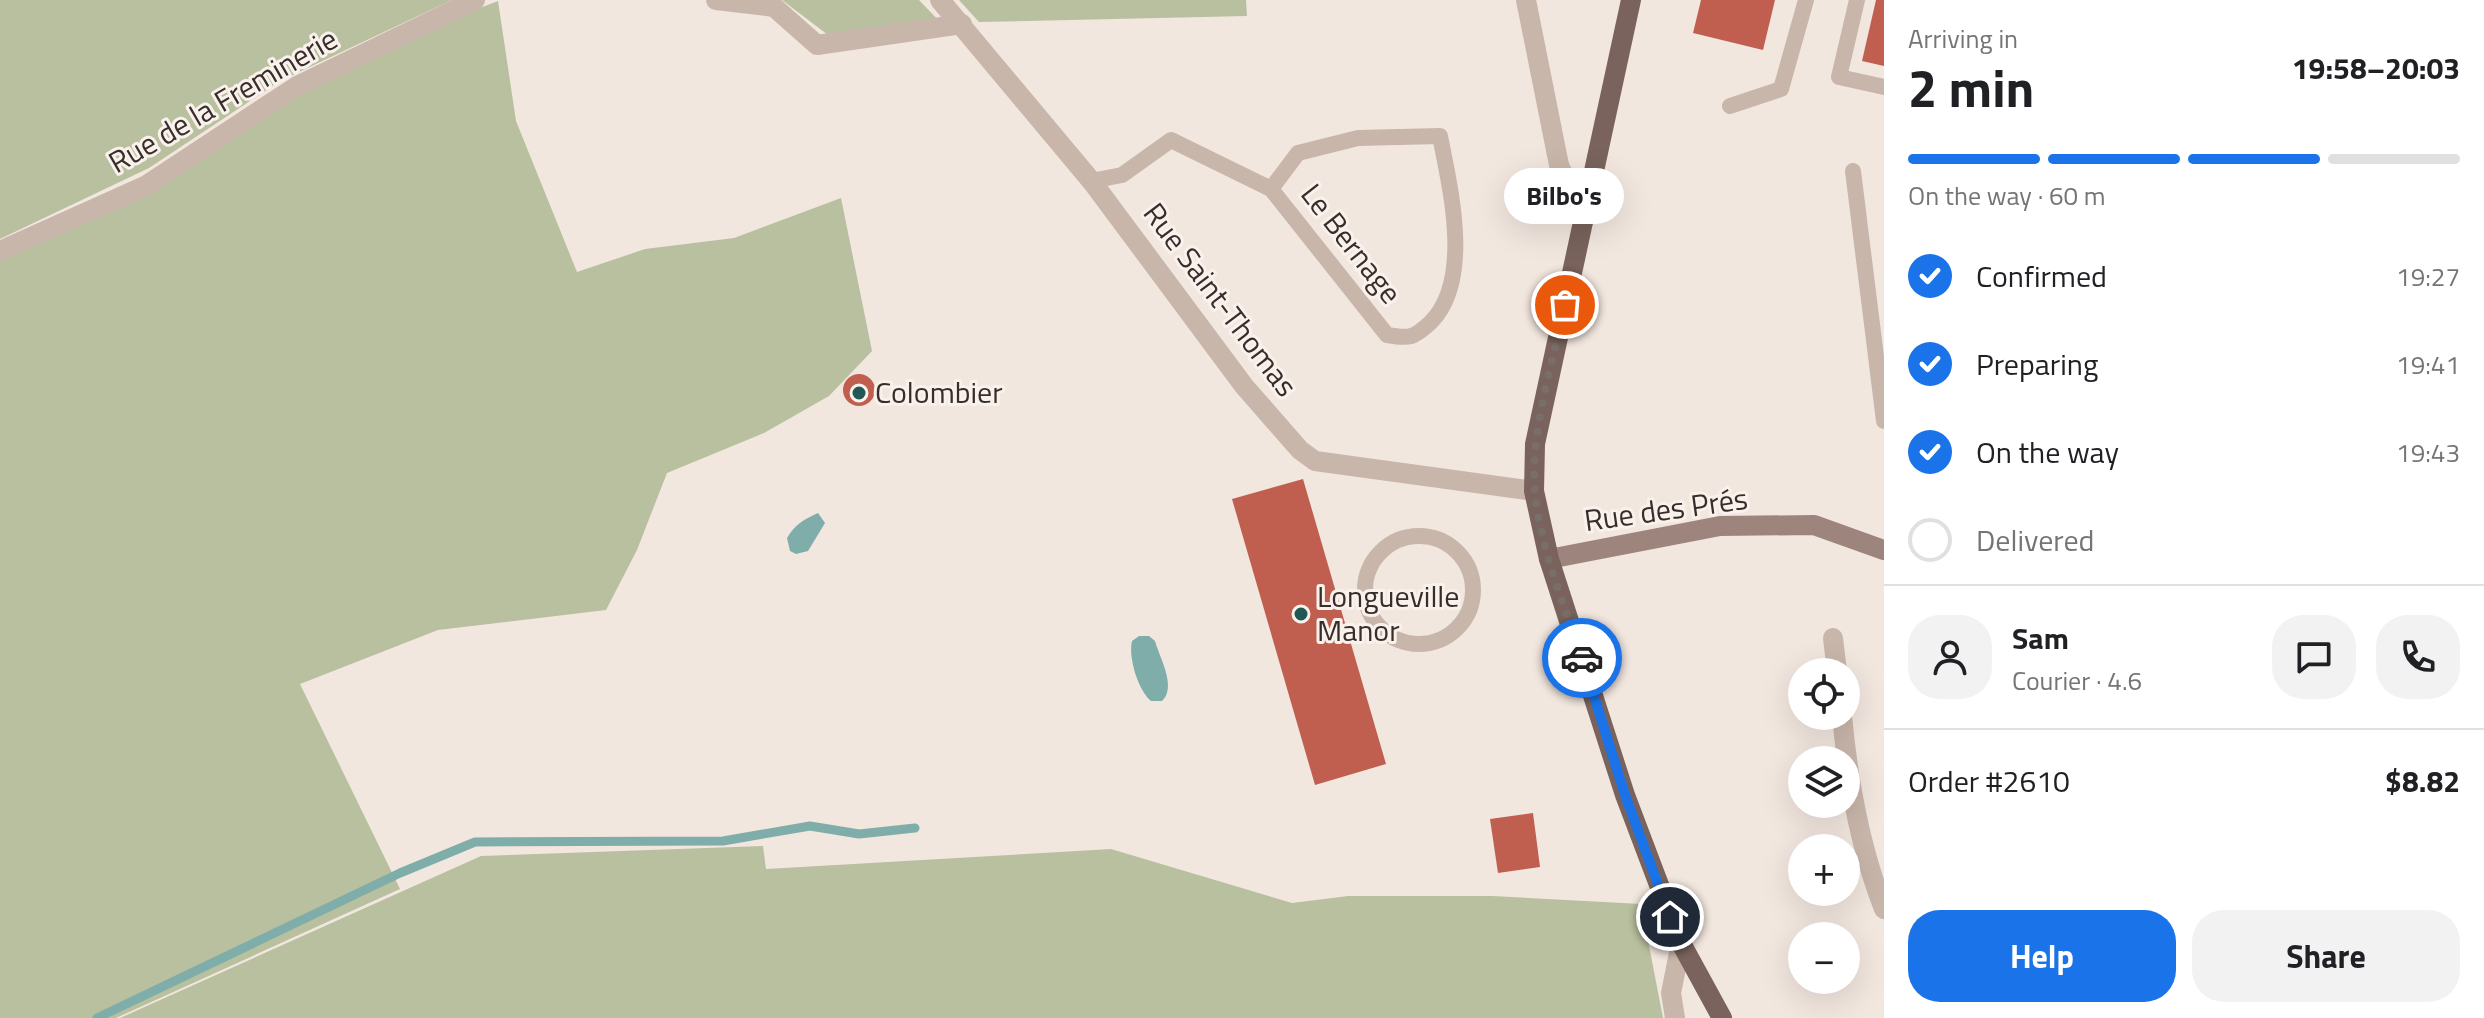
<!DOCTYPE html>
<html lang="en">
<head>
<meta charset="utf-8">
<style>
  :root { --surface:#fff; --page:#f2f2f2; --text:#202124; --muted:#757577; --line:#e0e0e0; --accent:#1a73e8 }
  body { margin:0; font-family:"Titillium Web",sans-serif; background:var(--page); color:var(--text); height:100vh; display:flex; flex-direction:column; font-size:30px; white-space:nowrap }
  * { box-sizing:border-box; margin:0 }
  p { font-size:26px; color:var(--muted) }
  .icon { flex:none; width:44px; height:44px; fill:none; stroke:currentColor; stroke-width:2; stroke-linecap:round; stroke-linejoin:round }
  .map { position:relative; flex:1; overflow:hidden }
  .details { display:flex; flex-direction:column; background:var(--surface); width:600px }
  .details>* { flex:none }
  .fabs { position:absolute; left:1788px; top:658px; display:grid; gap:16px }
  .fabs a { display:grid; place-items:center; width:72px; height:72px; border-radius:50%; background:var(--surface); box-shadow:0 8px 32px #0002; font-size:40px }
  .pin { position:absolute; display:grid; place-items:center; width:68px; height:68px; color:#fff; margin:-34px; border:4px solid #fff; border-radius:50%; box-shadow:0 2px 8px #0007 }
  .courier { position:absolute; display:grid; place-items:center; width:80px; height:80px; margin:-40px; border:6px solid #1a73e8; border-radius:50%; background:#fff; color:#222; box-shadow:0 2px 10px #0007 }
  .bubble { position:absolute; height:56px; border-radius:28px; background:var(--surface); box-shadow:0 8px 32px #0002; font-size:26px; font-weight:700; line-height:56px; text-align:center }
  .summary em { font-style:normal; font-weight:700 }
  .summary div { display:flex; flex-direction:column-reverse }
  .summary { display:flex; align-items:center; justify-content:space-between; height:136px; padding:0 24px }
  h1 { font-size:52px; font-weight:700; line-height:60px }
  .bar { display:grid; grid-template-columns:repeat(4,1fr); gap:12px 8px; align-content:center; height:96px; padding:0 24px }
  .bar i { height:10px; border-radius:6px; background:var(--line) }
  .bar .selected { background:var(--accent) }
  .bar p { grid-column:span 4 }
  .line { display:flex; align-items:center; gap:20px; padding:0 24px; border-top:2px solid var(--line) }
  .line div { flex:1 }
  .round { display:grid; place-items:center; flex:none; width:84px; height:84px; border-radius:32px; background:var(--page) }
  ol { padding:0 24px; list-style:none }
  li { display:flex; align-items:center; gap:24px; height:88px }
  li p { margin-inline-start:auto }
  li .icon { padding:8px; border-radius:50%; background:var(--accent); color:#fff; stroke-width:4 }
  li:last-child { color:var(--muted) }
  li i { width:44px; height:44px; border:4px solid var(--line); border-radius:50% }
  .cta { display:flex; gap:16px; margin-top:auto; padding:16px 24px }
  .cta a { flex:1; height:92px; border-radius:32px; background:var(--accent); color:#fff; font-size:32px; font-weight:700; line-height:92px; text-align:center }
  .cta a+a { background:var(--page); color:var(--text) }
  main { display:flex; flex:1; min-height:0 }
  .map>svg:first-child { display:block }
  .green { fill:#b9c09f }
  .water { fill:#7fadaa }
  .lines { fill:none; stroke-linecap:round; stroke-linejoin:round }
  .stream { stroke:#7fadaa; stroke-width:9 }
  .building { fill:#c05e4f }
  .service { stroke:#c9b6ab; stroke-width:16 }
  .minor { stroke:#c9b6ab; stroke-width:20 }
  .secondary { stroke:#9d857d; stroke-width:20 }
  .primary { stroke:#79635c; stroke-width:20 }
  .done { stroke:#796e69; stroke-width:8; stroke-dasharray:0 14.4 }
  .route { stroke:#1a73e8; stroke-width:10 }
  .poi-dot { fill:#215755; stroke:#f9f1eb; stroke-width:3 }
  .labels { text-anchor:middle; stroke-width:6; stroke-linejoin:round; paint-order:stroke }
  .street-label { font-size:30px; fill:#382d2a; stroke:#f9f1eb }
  .poi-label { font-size:30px; fill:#382d2a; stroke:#f9f1eb; text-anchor:start }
</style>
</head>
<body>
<main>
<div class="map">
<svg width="1884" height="1018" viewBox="0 0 1884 1018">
  <rect width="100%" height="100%" fill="#f2e7df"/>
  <g class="green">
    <polygon points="0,0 452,0 280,81 149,168 0,239"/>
    <polygon points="782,0 919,0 940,22 832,38"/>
    <polygon points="959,0 1246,0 1247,16 979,22"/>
    <path d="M 498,1 L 516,121 L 577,272 L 645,249 L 734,238 L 841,198 L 872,351 L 829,396 L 764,433 L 667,473 L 637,550 L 606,610 L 438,630 L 300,684 L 400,889 L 116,1018 L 0,1018 L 0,258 C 161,169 325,65 498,1 Z"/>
    <polygon points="763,846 766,869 1111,849 1292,903 1348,896 1492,896 1641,904 1663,1018 120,1018 481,856"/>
  </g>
  <g class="water">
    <path d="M 818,513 L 825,523 L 808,551 L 796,554 L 790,551 L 787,538 C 795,524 805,519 818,513 Z"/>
    <path d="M 1139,636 L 1149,636 L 1155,641 C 1160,659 1177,687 1162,701 L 1151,701 C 1138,690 1128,657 1132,641 Z"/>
  </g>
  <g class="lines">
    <polyline class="stream" points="97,1018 400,873 475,842 723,841 810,826 859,834 915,828"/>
  </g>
  <g class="building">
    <polygon points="1701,0 1775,0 1763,50 1693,33"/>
    <polygon points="1876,0 1884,0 1884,66 1862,61"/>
    <circle cx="859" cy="390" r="16"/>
    <polygon points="1303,479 1386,764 1315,785 1232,499"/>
    <polygon points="1533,813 1540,867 1498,873 1490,819"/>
  </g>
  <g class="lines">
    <g class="service">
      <polyline points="1857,0 1839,77 1884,87"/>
      <polyline points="1730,106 1781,89 1806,0"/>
      <polyline points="1853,171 1884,421"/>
      <path d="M 1091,181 L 1122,175 L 1171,140 L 1271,189 L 1387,335 C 1410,339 1414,338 1431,322 C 1473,279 1450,188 1440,136 L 1358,138 L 1298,153 L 1271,189"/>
      <circle cx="1419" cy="590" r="54"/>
    </g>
    <g class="minor">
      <polyline points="716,0 774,7 817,45 962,24"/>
      <polyline points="940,0 1093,183 1244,386 1300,450 1315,461 1534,491"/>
      <polyline points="1526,0 1559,165 1583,222"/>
      <polyline points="0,251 145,186 297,86 475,0"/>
      <polyline points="1833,638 1837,672"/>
      <path d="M 1842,716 C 1848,780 1860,848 1884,909"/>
      <polyline points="1675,1018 1671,993 1681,943"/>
    </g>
    <polyline class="secondary" points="1549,559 1720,526 1814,525 1884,550"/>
    <polyline class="primary" points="1631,0 1535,444 1534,491 1549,559 1625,795 1681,943 1722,1018"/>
  </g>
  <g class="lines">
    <path class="done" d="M 1565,305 C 1553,362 1529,436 1535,493 C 1541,550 1564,605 1582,658"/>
    <polyline class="route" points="1582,658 1625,795 1670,917"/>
  </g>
  <g class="poi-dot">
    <circle cx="859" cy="393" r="8"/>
    <circle cx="1301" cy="614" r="8"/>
  </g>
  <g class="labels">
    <g class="street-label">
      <text transform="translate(223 101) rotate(-30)" y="10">Rue de la Freminerie</text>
      <text transform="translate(1351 244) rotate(52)" y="10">Le Bernage</text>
      <text transform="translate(1220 300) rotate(53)" y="10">Rue Saint-Thomas</text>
      <text transform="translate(1666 510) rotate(-8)" y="10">Rue des Prés</text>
    </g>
    <g class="poi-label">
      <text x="875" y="403">Colombier</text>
      <text x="1317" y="607">Longueville<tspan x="1317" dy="34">Manor</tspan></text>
    </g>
  </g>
</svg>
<div class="fabs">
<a><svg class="icon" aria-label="locate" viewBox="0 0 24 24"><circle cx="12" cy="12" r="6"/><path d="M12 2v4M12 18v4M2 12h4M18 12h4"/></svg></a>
<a><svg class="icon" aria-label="layers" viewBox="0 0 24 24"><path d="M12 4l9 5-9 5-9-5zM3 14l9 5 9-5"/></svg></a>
<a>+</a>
<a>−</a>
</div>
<div class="pin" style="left:1565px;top:305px;background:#ea580c"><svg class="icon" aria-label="bag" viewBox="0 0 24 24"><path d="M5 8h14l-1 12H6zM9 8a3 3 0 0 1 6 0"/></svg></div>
<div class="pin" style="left:1670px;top:917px;background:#1f2937"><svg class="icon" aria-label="home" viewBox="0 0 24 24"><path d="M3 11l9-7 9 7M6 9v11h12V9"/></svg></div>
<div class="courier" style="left:1582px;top:658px"><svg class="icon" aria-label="car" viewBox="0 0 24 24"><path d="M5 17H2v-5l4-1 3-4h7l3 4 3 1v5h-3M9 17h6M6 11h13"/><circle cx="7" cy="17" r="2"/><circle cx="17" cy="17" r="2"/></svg></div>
<div class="bubble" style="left:1504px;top:168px;width:120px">Bilbo's</div>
</div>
<section class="details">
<div class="summary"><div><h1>2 min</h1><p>Arriving in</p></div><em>19:58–20:03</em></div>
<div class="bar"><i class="selected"></i><i class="selected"></i><i class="selected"></i><i></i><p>On the way · 60 m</p></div>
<ol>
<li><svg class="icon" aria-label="check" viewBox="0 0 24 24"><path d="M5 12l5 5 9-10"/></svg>Confirmed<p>19:27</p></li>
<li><svg class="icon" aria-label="check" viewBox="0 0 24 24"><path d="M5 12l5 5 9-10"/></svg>Preparing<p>19:41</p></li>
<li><svg class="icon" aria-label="check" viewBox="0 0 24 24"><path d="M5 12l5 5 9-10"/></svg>On the way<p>19:43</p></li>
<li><i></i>Delivered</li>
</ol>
<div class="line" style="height:144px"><a class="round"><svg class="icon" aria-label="person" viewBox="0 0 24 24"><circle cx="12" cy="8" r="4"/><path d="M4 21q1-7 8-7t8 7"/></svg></a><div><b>Sam</b><p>Courier · 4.6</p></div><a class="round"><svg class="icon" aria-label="chat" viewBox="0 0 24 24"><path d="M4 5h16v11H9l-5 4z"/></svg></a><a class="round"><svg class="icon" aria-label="phone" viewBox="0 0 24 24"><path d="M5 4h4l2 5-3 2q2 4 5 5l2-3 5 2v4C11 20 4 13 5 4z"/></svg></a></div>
<div class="line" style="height:104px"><div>Order #2610</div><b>$8.82</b></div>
<div class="cta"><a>Help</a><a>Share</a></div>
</section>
</main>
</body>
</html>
